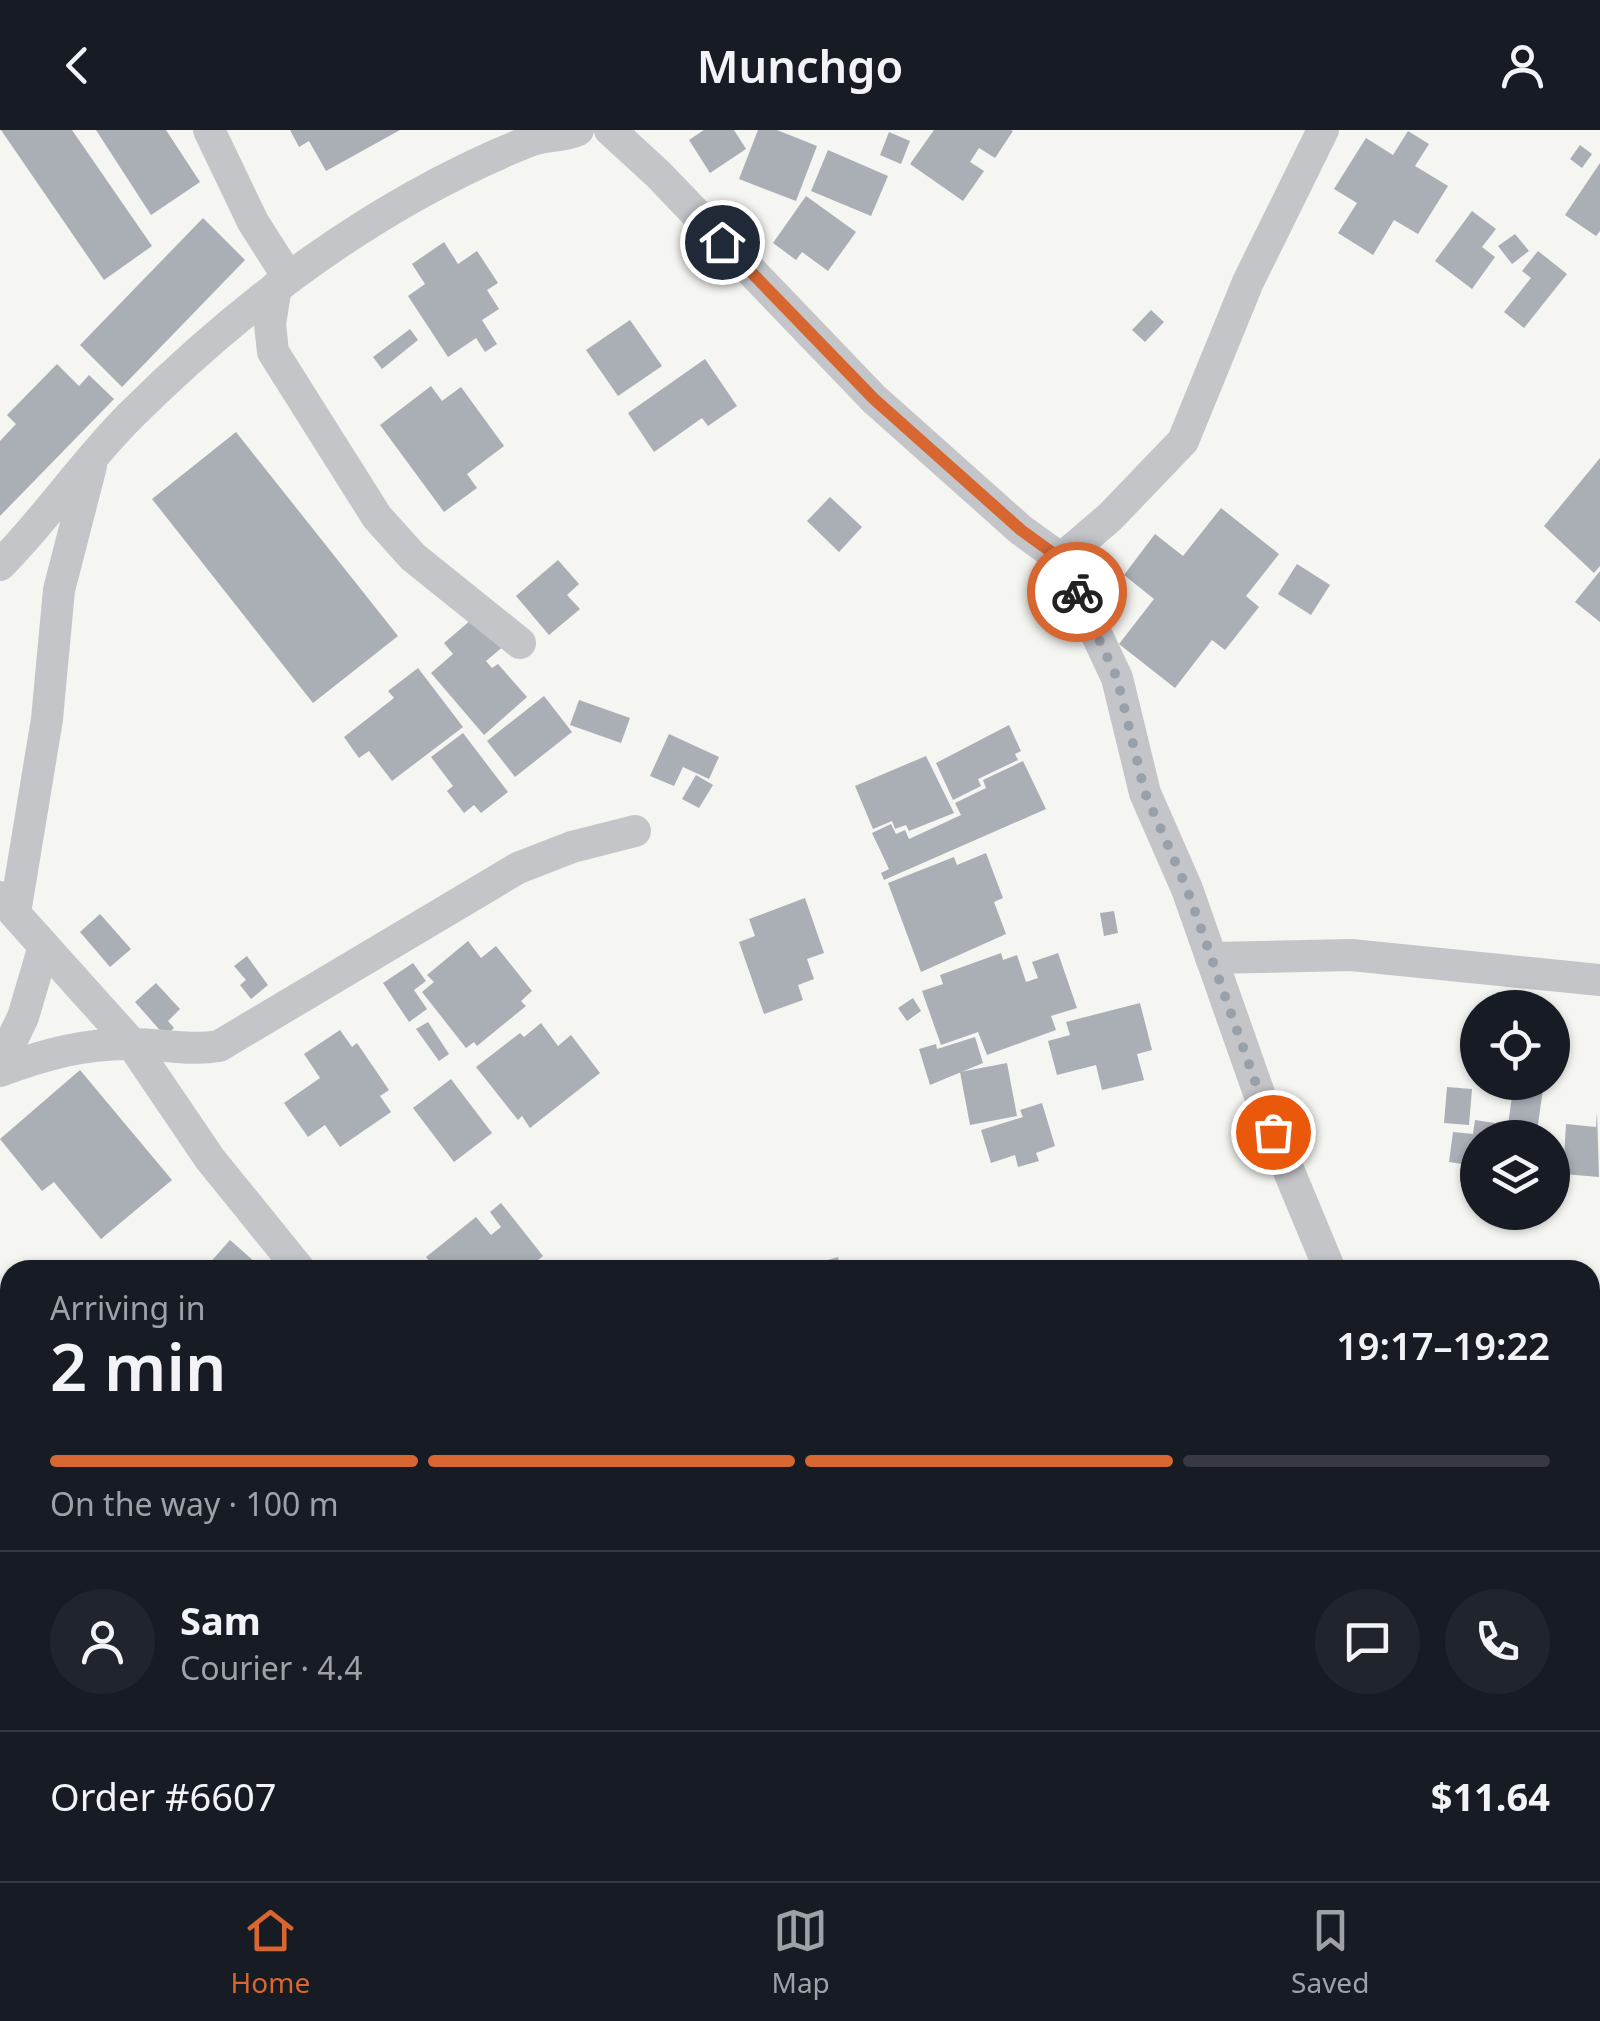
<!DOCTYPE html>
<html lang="en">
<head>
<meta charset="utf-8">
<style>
  :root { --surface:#171b24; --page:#20242c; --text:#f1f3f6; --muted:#9ea1a6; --line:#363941; --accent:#d76630 }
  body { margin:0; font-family:"Noto Sans",sans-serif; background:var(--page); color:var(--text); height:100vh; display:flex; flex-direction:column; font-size:38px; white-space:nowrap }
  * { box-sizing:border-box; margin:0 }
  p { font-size:32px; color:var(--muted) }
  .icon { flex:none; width:55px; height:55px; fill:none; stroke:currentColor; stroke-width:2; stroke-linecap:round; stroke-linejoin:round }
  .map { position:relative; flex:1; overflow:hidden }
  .sheet { position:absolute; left:0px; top:1130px; width:1600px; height:622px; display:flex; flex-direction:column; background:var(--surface); border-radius:30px 30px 0 0; box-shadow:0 2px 8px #0004 }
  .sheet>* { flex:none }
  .controls { position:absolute; left:1460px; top:860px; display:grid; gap:20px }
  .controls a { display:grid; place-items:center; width:110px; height:110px; border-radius:50%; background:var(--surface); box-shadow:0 2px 8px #0004; font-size:50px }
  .pin { position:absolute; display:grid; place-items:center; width:85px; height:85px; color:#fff; margin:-42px; border:5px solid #fff; border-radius:50%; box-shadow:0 2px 10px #0007 }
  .courier { position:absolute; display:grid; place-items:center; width:100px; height:100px; margin:-50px; border:8px solid #d76630; border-radius:50%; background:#fff; color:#222; box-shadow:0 2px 12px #0007 }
  .overview em { font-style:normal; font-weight:600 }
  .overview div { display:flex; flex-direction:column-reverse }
  .overview { display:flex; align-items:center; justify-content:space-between; height:170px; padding:0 50px }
  h1 { font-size:65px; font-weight:600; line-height:75px }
  .bar { display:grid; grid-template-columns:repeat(4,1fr); gap:15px 10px; align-content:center; height:120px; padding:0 50px }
  .bar i { height:12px; border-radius:8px; background:var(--line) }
  .bar .current { background:var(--accent) }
  .bar p { grid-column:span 4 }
  .line { display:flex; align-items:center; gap:25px; padding:0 50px; border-top:2px solid var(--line) }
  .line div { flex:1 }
  .round { display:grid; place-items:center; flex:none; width:105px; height:105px; border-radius:52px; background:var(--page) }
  header { display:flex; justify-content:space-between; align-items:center; height:130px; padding:0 50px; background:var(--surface); font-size:45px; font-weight:600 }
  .menu { display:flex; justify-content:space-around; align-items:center; height:140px; border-top:2px solid var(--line); background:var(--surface); font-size:28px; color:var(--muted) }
  .menu a { display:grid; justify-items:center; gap:5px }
  .menu .current { color:var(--accent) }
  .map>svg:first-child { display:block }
  .building { fill:#a9afb5 }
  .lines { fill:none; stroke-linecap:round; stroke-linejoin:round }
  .path { stroke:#babcbe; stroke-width:6; stroke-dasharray:5 5; stroke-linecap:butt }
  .street { stroke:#c3c5c9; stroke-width:32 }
  .done { stroke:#98a0a9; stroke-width:10; stroke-dasharray:0 18 }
  .route { stroke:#d76630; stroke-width:12 }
</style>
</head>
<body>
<header><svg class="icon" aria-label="back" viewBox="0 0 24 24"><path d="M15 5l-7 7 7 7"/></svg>Munchgo<svg class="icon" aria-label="person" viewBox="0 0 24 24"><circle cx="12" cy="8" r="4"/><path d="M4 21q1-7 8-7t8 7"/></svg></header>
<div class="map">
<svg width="1600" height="1751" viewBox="0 0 1600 1751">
  <rect width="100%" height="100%" fill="#f5f5f2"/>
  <g class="building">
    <polygon points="1,0 72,0 152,116 104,150"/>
    <polygon points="96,0 166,0 200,52 151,85"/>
    <polygon points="290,0 400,0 326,41 309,11 299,17"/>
    <polygon points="704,0 734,0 746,19 710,43 689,10"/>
    <polygon points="758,0 777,0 817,16 796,71 739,49"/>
    <polygon points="934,0 1011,0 1013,1 995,28 979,18 970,32 984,41 963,71 910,34"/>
    <polygon points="1408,1 1429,14 1415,36 1448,56 1418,104 1394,90 1373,125 1338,103 1357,73 1334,59 1366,8 1393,25"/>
    <polygon points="889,2 910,11 901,34 880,25"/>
    <polygon points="1580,15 1592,24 1582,38 1570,29"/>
    <polygon points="828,20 888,46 871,86 811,61"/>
    <polygon points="1600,33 1600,101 1596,106 1565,85"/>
    <polygon points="806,66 856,102 828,141 802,122 796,130 773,113"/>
    <polygon points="1472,81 1496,99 1482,117 1495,127 1472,159 1435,131"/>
    <polygon points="203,88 245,130 122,257 80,215"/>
    <polygon points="1515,104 1529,121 1512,134 1498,116"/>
    <polygon points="444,112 458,134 477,121 498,153 487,160 499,179 482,190 497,214 485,222 476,208 448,227 408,166 425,154 412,134"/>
    <polygon points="1538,121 1567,144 1524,198 1504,182 1531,148 1522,141"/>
    <polygon points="1151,180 1164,192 1145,212 1132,200"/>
    <polygon points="630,190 662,236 618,266 586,220"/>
    <polygon points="410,199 418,210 382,239 373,227"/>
    <polygon points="705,229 737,276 708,296 702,288 654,322 628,283"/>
    <polygon points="57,234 79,256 89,245 114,269 0,386 0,311 16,294 7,285"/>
    <polygon points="431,256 442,271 461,257 504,316 467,344 477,358 444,382 380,295"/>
    <polygon points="236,302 398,506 313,573 152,369"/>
    <polygon points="1600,328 1600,436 1594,443 1544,396"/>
    <polygon points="830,367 862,397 839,422 807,391"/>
    <polygon points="1221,378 1279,424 1246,466 1259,477 1225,520 1212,510 1175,558 1119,514 1154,469 1124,445 1155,404 1183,426"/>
    <polygon points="558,430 579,454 567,465 580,479 549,505 516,466"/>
    <polygon points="1297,434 1330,455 1311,485 1278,464"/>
    <polygon points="1600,441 1600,492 1575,472"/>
    <polygon points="478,484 505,515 486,531 492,538 498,534 527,567 484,605 431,543 453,524 444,513"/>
    <polygon points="418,538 463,597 392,651 369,621 359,628 344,607 394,568 388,561"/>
    <polygon points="544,566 572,602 515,647 487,611"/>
    <polygon points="579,570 630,588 621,613 570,595"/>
    <polygon points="1009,595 1021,621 1015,624 1018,630 978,649 981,656 953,670 936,633"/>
    <polygon points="463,603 508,662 481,683 474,675 464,683 447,661 453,656 431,627"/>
    <polygon points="669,604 719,627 709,649 683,637 674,656 650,646"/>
    <polygon points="926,626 954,683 909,701 906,695 895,699 892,691 873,699 855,656"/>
    <polygon points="1023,631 1046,679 884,750 881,743 889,739 872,703 891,694 896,704 905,700 909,709 961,685 955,673 986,658 983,650"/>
    <polygon points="696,645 713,655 699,678 682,669"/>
    <polygon points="986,723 1003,768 994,772 1006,804 921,842 888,753 954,727 957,735"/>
    <polygon points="805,768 824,823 807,829 814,849 798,855 803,870 764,884 739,812 755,806 749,789"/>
    <polygon points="1114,781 1118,803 1104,806 1100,783"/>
    <polygon points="100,784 131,819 110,837 80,802"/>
    <polygon points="468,811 481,828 496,816 532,861 521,871 526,876 477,916 474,912 466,918 422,862 434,852 427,845"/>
    <polygon points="1001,823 1003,830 1017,825 1026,852 1038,848 1032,832 1058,823 1077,878 1051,886 1056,900 987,925 978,902 941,915 922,861 943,854 940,845"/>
    <polygon points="247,826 268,855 251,869 240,855 246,850 234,836"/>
    <polygon points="413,833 426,851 414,860 427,879 409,892 383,853"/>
    <polygon points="156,853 180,879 168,891 174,898 165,906 135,872"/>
    <polygon points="913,868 921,881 907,891 898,878"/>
    <polygon points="1140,873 1152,920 1137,924 1144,950 1102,960 1096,935 1057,945 1048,911 1070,905 1066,892"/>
    <polygon points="428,892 449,924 439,931 416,899"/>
    <polygon points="541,893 558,916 571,905 600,943 530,998 522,986 518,990 476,937 520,903 524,907"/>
    <polygon points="340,900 352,917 357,913 389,960 380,966 391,982 340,1017 325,995 308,1007 284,973 320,948 304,924"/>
    <polygon points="975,907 983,933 930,955 919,919 936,914 937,919"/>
    <polygon points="1007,933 1017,986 970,995 960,942"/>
    <polygon points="80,940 172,1050 101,1109 54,1052 42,1061 0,1009"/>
    <polygon points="451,949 492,1003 454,1032 413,978"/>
    <polygon points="1514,952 1544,952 1536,1008 1478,1008 1478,1054 1460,1051 1462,1034 1449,1032 1453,1002 1473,1004 1475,990 1508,995"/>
    <polygon points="1447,957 1472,959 1469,995 1444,993"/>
    <polygon points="1042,973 1055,1016 1036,1023 1039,1031 1018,1037 1015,1025 991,1033 981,1000 1023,987 1020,980"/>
    <polygon points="1597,982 1599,1047 1563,1044 1566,994 1596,997"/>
    <polygon points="501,1073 543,1126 526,1140 436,1140 426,1127 476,1087 491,1105 501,1097 490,1082"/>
    <polygon points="230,1110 264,1140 214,1140 208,1135"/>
    <polygon points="838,1127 841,1140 797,1140 797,1139"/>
    <polygon points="10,1394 10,1482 0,1493 0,1405"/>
    <polygon points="1600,1395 1600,1500 1590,1500 1590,1396"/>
    <polygon points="10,1497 10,1562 0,1553 0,1508"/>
  </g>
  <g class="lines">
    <polyline class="path" points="1537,1742 1544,1751"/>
    <g class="street">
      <polyline points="209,0 253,92 288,147"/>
      <polyline points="610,0 658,44 874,269 1021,400 1061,429 1117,548 1145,663 1187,759 1273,1003 1330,1140"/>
      <polyline points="276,157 270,194 273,222 377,387 413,427 520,513"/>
      <polyline points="1061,429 1110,387 1183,311 1248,152 1323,0"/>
      <path d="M 0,435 C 46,389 83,333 130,286 C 245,172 375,73 527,12 C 543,5 562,7 578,0"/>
      <polyline points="0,767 132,914 210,1029 300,1140"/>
      <polyline points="15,783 47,589 59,460 91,336"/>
      <polyline points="1211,828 1351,825 1600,850"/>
      <polyline points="0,935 23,887 44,816"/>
      <path d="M 0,941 C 43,925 85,913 132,914 C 163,914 189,921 219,916 L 518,738 L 572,717 L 635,701"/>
      <polyline points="1590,1563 1600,1566"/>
      <polyline points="986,1751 989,1742"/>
    </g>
  </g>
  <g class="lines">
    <polyline class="done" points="1077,462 1117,548 1145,663 1187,759 1273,1002"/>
    <polyline class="route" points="722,112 874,269 1021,400 1061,429 1077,462"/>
  </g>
</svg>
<div class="controls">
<a><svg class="icon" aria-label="locate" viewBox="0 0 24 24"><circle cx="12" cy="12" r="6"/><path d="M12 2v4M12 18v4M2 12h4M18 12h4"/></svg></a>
<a><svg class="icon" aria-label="layers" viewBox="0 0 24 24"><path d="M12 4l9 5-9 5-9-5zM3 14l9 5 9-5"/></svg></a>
</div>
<div class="pin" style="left:1273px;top:1002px;background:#ea580c"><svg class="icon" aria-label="bag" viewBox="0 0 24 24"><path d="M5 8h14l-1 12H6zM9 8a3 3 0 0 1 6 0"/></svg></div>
<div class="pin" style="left:722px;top:112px;background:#1f2937"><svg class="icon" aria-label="home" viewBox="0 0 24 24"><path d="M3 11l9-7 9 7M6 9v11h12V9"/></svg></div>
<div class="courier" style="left:1077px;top:462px"><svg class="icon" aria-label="bike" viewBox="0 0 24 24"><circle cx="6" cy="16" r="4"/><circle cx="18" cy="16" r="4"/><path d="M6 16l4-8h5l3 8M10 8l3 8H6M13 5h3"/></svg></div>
<section class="sheet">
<div class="overview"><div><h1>2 min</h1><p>Arriving in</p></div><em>19:17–19:22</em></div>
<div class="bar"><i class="current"></i><i class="current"></i><i class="current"></i><i></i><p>On the way · 100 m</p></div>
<div class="line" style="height:180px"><a class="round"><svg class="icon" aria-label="person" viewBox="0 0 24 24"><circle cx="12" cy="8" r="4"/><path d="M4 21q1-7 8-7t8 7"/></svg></a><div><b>Sam</b><p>Courier · 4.4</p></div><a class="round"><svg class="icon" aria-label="chat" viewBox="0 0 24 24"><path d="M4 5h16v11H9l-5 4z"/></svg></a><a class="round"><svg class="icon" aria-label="phone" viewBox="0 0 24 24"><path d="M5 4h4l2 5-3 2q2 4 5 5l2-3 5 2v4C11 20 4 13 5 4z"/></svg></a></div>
<div class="line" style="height:130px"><div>Order #6607</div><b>$11.64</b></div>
</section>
</div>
<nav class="menu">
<a class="current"><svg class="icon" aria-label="home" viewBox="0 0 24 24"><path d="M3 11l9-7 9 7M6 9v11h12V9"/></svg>Home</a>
<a><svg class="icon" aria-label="map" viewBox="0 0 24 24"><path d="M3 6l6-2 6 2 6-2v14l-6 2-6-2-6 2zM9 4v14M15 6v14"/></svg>Map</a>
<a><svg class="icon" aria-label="saved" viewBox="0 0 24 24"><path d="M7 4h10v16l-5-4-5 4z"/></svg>Saved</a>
</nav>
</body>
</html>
